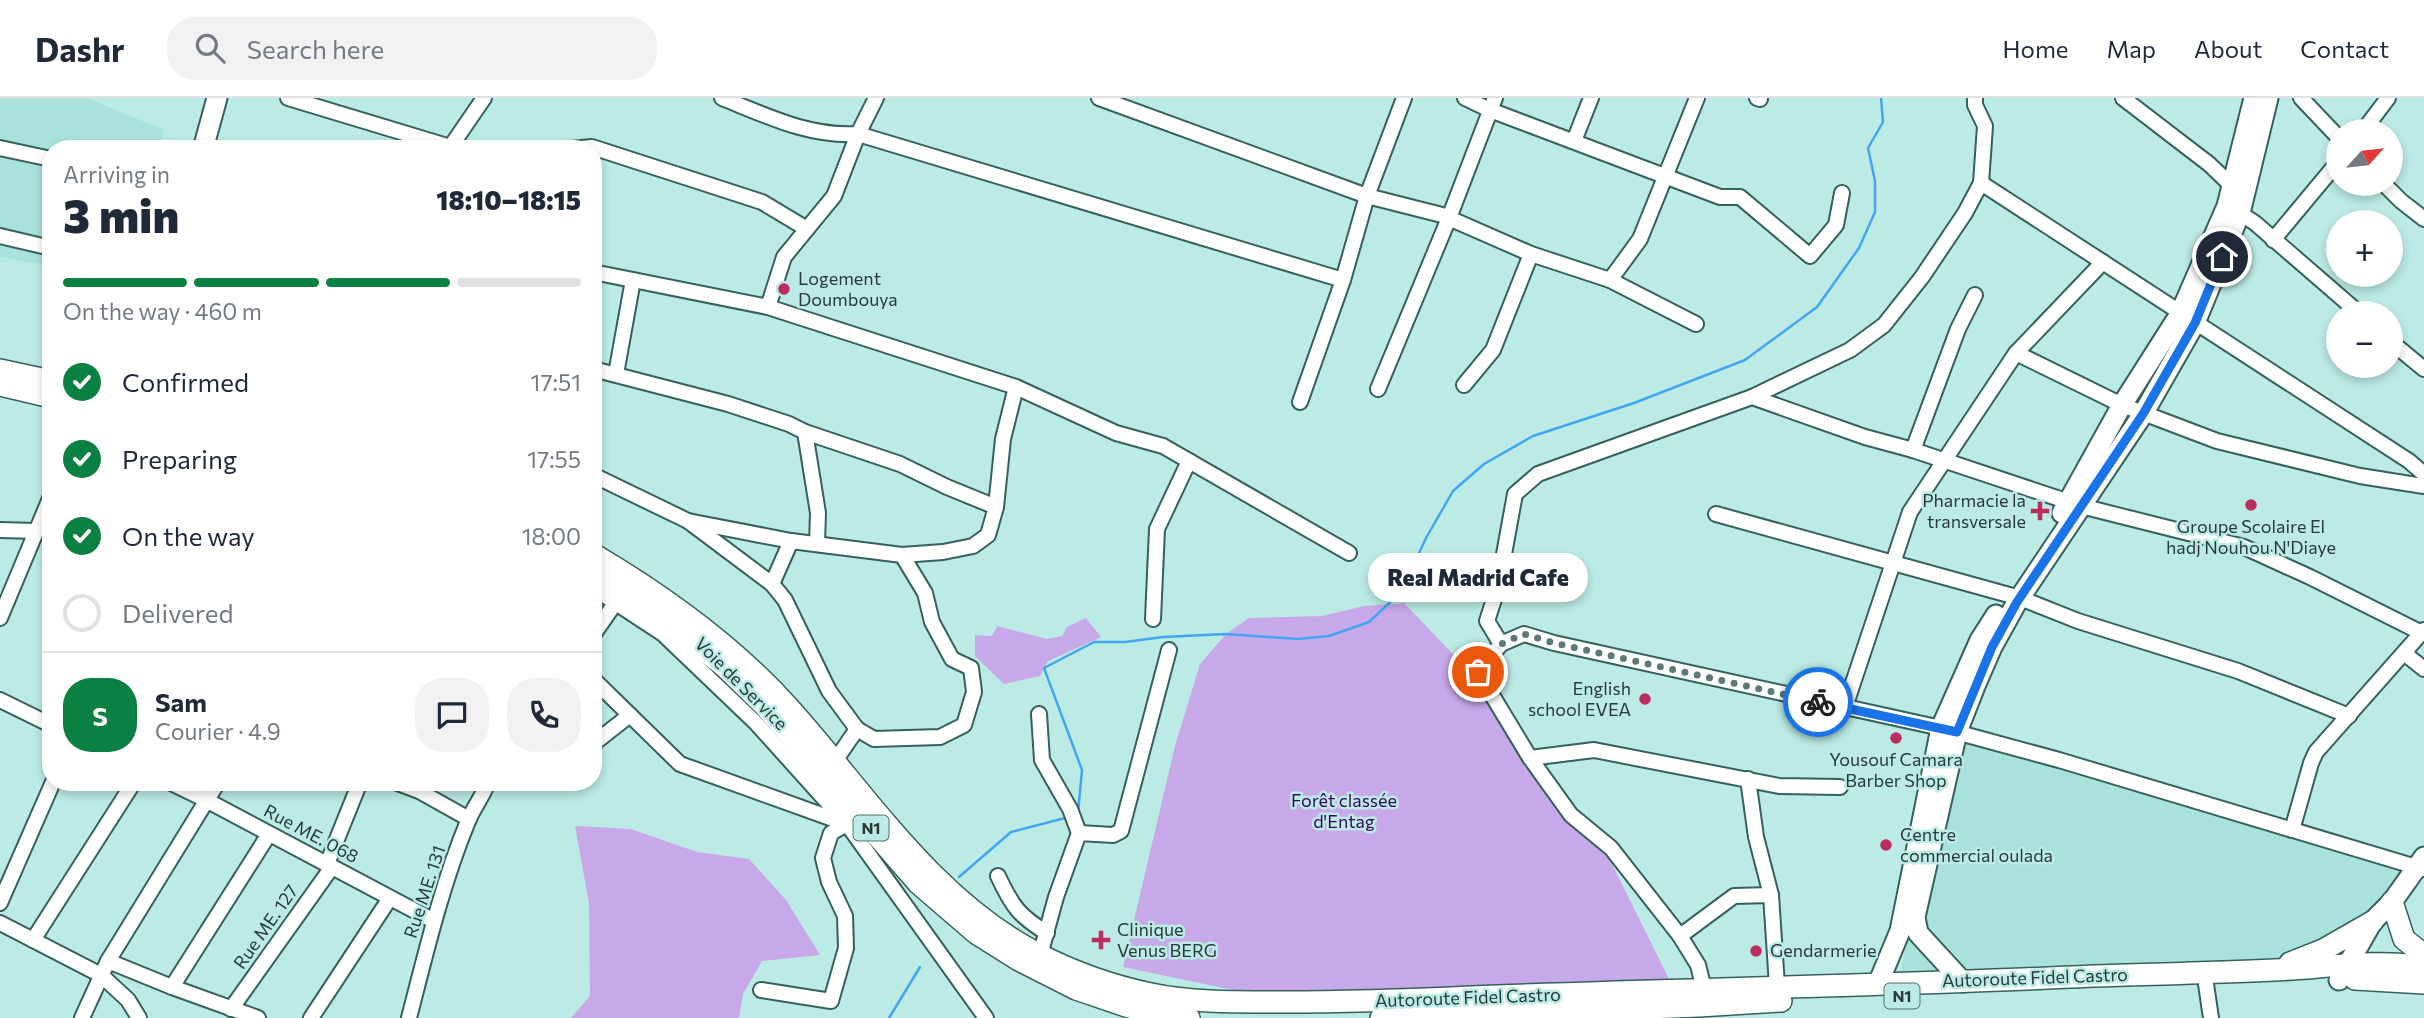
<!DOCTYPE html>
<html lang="en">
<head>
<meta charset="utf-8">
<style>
  :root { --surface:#fff; --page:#f2f2f3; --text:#1f2937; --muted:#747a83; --line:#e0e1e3; --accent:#0b8043 }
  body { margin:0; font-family:Commissioner,sans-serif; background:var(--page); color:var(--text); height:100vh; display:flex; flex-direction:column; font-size:26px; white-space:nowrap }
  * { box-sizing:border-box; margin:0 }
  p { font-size:23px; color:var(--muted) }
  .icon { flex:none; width:38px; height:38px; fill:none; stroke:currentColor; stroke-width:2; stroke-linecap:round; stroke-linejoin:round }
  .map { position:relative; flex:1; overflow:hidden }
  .details { position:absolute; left:42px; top:42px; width:560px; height:651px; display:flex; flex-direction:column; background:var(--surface); border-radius:28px; box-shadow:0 4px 10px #0003 }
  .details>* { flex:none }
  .needle { width:46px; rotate:63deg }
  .fabs { position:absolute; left:2326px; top:21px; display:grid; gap:14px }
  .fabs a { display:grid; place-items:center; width:77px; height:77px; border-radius:50%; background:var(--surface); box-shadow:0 4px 10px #0003; font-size:35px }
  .pin { position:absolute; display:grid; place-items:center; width:60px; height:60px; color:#fff; margin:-30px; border:4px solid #fff; border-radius:50%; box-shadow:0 2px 7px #0007 }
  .courier { position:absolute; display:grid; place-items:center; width:70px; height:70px; margin:-35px; border:5px solid #1a73e8; border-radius:50%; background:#fff; color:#222; box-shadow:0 2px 9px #0007 }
  .bubble { position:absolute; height:49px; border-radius:24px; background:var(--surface); box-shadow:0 4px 10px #0003; font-size:23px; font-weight:800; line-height:49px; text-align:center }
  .summary em { font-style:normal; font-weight:800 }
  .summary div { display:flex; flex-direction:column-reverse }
  .summary { display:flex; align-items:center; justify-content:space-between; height:119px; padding:0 21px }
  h1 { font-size:46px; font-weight:800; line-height:52px }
  .bar { display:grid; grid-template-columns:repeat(4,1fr); gap:10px 7px; align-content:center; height:84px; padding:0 21px }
  .bar i { height:9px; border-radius:5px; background:var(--line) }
  .bar .selected { background:var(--accent) }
  .bar p { grid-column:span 4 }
  .line { display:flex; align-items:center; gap:18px; padding:0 21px; border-top:2px solid var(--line) }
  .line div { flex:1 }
  .round { display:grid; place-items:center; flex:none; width:74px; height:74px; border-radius:28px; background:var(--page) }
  ol { padding:0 21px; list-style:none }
  li { display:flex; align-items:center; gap:21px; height:77px }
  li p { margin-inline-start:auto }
  li .icon { padding:7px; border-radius:50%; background:var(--accent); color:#fff; stroke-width:4 }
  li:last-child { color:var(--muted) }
  li i { width:38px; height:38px; border:4px solid var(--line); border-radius:50% }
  header { display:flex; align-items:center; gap:42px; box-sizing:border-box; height:98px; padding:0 35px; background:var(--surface); border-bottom:2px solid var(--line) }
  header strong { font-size:33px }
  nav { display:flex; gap:38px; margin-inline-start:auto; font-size:24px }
  .search { width:490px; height:63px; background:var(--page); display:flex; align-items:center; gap:18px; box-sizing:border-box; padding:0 24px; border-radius:28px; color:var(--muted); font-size:26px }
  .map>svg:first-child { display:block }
  .built { fill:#a8e2da }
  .green { fill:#c7a8e9 }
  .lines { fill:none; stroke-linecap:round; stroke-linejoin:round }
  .stream { stroke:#43a5f1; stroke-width:2.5 }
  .minor-casing { stroke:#35615c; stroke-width:18 }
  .major-casing { stroke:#35615c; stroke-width:23 }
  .highway-casing { stroke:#35615c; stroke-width:24 }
  .minor { stroke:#fff; stroke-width:14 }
  .major { stroke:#fff; stroke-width:19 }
  .highway { stroke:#fff; stroke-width:21 }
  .done { stroke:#5b7975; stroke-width:7; stroke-dasharray:0 12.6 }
  .route { stroke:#1a73e8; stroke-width:9 }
  .poi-dot { fill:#bb2d5d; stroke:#bbebe4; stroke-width:2.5 }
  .labels { text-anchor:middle; stroke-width:5; stroke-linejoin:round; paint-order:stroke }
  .shield { fill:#bbebe4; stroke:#54706c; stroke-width:2 }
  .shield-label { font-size:16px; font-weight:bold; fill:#283b39 }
  .poi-label { font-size:18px; fill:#283b39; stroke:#bbebe4; text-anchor:start }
  .street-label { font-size:18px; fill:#283b39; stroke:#bbebe4 }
  .park-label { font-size:18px; fill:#3b045e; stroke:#bbebe4 }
</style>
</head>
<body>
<header>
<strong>Dashr</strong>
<div class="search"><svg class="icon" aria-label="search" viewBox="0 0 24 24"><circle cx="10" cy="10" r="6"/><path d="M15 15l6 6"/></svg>Search here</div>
<nav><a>Home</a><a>Map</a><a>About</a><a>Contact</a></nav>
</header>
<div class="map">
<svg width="2424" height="920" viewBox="0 0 2424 920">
  <rect width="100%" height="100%" fill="#bbebe4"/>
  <g class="built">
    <polygon points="0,0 87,0 164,32 159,51 51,51 51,168 0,159"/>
    <polygon points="1956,637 2421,773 2349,837 2269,867 1900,875 1934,721"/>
  </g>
  <g class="green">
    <polygon points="1404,505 1470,574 1534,678 1567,718 1610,762 1675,893 1233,892 1123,869 1175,648 1200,566 1226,536 1249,520 1322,518 1364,508"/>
    <polygon points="1086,520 1101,539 1048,563 1040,578 1004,586 975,558 975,537 992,538 997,528 1047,541 1062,538 1067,529"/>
    <polygon points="575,728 631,731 697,754 749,761 786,802 820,857 762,863 743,896 739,920 571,920 590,898 589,805"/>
  </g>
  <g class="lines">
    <g class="stream">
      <polyline points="1078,715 1082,672 1044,570 1094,544 1125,544 1163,539 1226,536 1298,541 1329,538 1369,524 1401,494 1426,440 1453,393 1484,366 1533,338 1634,305 1745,262 1817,209 1859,150 1875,114 1875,83 1868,50 1883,24 1881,0"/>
      <polyline points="959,779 1011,734 1065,720"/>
      <polyline points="889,920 920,869"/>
    </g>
    <g class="minor-casing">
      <g id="minor">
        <polyline points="288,0 457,51"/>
        <path d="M 722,0 C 767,18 809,39 858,36 L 1343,182"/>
        <polyline points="1099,0 1367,98 1442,117 1531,156 1610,182 1696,226"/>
        <polyline points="1465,0 1490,12 1720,99 1740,99 1810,158 1836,127 1842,95"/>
        <polyline points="1757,0 1760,1"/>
        <polyline points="2123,0 2209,66 2232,88"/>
        <polyline points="2301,0 2338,39"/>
        <polyline points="2363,33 2388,0"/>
        <polyline points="1574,43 1591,0"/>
        <polyline points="0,50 51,61"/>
        <polyline points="449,51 484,0"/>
        <polyline points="572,51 592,49 762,104 807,131"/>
        <polyline points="1981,85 2409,363 2424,376"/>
        <polyline points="2384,86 2401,103 2424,121"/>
        <polyline points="2240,115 2255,125 2359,215"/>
        <polyline points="0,138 51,150"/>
        <polyline points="2273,142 2338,64"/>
        <polyline points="593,174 768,209 1016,289 1116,335 1163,348 1349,455"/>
        <polyline points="1610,182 1640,141 1697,0"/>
        <polyline points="768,209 784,159 834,98 858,36 876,0"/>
        <polyline points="2390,243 2424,271"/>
        <polyline points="2016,255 2122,307 2217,343 2360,378 2424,388"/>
        <polyline points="593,271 728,306 789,326 805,334 900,366 947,389 996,409"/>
        <polyline points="616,276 633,182"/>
        <polyline points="1464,287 1493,252 1531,156"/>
        <polyline points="1378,291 1449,120 1495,0"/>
        <polyline points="1752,299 1850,252 1884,227 1922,179 1965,115 1981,85 1985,28 1975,7 1975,0"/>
        <polyline points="1300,304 1343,182 1367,98 1404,0"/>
        <polyline points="805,334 818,415 817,445"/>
        <polyline points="1913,352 1958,231 1975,197"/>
        <polyline points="593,377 688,423 791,443 902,457 943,454 973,448 988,437 996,409 1003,341 1016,289"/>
        <polyline points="1716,416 2020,500 2078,523 2238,573 2349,618"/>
        <polyline points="688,423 772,486 785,502 829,593 857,631 874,641 940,639 964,627 974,594 971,570 952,561 932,524 925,495 902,457"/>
        <polyline points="0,432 36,433"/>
        <polyline points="772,486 791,443"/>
        <polyline points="593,490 663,536 756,625 847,726 986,920"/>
        <polyline points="0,520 51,398"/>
        <polyline points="1153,521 1157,431 1189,363"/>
        <polyline points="593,537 616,504"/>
        <polyline points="1501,546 1487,523 1498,489 1515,396 1538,376 1752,299 1865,339 1913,352 2081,408 2244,449 2310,479 2422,535"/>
        <polyline points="2404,555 2424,571"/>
        <polyline points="593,581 680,666 844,725"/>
        <polyline points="0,602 51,627"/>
        <polyline points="1845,609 1910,414 2016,255 2103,164"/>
        <polyline points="1039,616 1042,662 1070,711 1079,735"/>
        <polyline points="593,646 630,617"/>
        <polyline points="1530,660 1594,652 1779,688 1840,689"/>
        <polyline points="835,663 857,631"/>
        <polyline points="1748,681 1756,739 1771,797 1777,888"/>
        <polyline points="169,684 206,702 434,823"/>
        <polyline points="395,684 419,693 469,721"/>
        <polyline points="2292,732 2311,665 2316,654 2424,532"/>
        <polyline points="327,766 360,684"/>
        <path d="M 998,778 C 1012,808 1019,818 1047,835"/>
        <polyline points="0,805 53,684"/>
        <polyline points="0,825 101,877 128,902 139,920"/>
        <polyline points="1680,838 1734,798 1771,797"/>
        <polyline points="33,842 134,684"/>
        <polyline points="1040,857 1056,799 1079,735 1113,737 1121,733 1169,552"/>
        <polyline points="108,863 172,889 258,920"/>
        <polyline points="2206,886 2211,920"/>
        <polyline points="172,889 269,736"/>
        <polyline points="1704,891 1698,867 1680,838 1611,750 1571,717 1530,660 1478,574 1501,546 1524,536 1554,545 1941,630 2059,662 2423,771"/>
        <polyline points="761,892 831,903 846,850 845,818 829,784 823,760 831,735 847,726"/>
        <polyline points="231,911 332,769"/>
        <polyline points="82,920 108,863 218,684"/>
        <polyline points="311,920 390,800"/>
        <path d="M 409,920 C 426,854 442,786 468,723 C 474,709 483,698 488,684"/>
      </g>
    </g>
    <g class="major-casing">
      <g id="major">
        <polyline points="203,51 217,0"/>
        <polyline points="2062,415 2122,307 2180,216 2227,108 2254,0"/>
        <polyline points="2339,882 2372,824 2392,804 2424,759"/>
        <polyline points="1963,884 1918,835 1915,819 1957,634 1975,588 1992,549 2017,504 2143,316 2195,225 2240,115 2268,0"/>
        <polyline points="1878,886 1900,833 1941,630 1980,542 1996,517"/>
      </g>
    </g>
    <g class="highway-casing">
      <g id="highway">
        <polyline points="0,272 51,283"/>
        <polyline points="0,287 51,299"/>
        <path d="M 593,456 C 664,498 735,549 790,611 C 867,697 932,801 1038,856 C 1073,874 1112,888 1151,896 C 1193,905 1238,904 1281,904 C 1344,904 1408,902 1471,899 C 1679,891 1886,888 2093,878 C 2153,876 2214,875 2274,872 C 2322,870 2377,861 2424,869"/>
        <polyline points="593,473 657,515 724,568 764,607 918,785 976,835 1019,862 1076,891 1129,909 1189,920"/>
        <polyline points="2392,804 2404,841 2424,857"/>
        <polyline points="2290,865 2323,852 2372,824"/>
        <polyline points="2355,881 2424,885"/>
        <polyline points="1381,920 1699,908 1781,903"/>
      </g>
    </g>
    <use href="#minor" class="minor"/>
    <use href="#major" class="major"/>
    <use href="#highway" class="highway"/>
  </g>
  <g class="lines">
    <polyline class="done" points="1478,574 1501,546 1524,536 1554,545 1818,604"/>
    <polyline class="route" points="1818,604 1957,634 1992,549 2017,504 2143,316 2195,225 2222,159"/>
  </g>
  <g class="poi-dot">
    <circle cx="784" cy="191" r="7"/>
    <circle cx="2251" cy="407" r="7"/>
    <path d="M2036.5 402.5h7v7h7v7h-7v7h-7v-7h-7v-7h7z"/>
    <circle cx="1645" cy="601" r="7"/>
    <circle cx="1896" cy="640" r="7"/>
    <circle cx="1886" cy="747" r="7"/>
    <path d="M1097.5 831.5h7v7h7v7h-7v7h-7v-7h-7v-7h7z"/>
    <circle cx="1756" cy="853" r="7"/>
  </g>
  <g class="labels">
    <g class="shield">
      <rect x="853.5" y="717.5" width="35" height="25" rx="5"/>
      <rect x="1884.5" y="885.5" width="35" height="25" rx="5"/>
    </g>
    <g class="shield-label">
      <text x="871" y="736">N1</text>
      <text x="1902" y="904">N1</text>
    </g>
    <g class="poi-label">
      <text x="798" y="187">Logement<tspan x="798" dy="21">Doumbouya</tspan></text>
      <text x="2026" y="409" text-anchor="end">Pharmacie la<tspan x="2026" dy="21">transversale</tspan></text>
      <text x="2251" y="435" text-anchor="middle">Groupe Scolaire El<tspan x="2251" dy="21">hadj Nouhou N'Diaye</tspan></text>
      <text x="1631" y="597" text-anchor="end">English<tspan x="1631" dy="21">school EVEA</tspan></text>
      <text x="1896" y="668" text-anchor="middle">Yousouf Camara<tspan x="1896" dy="21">Barber Shop</tspan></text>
      <text x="1900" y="743">Centre<tspan x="1900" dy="21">commercial oulada</tspan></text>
      <text x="1117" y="838">Clinique<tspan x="1117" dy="21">Venus BERG</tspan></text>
      <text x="1770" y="859">Gendarmerie</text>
    </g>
    <g class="street-label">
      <text transform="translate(741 586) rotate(45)" y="6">Voie de Service</text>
      <text transform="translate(311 736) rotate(28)" y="6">Rue ME. 068</text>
      <text transform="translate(425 794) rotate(-72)" y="6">Rue ME. 131</text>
      <text transform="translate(266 829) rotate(-55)" y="6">Rue ME. 127</text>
      <text transform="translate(2035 880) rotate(-2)" y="6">Autoroute Fidel Castro</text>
      <text transform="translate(1468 900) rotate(-2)" y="6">Autoroute Fidel Castro</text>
    </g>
    <g class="park-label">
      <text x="1344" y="709">Forêt classée<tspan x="1344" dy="21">d'Entag</tspan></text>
    </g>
  </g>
</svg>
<div class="fabs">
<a><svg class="needle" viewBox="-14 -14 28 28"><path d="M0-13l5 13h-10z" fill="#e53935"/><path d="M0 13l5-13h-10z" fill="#747a83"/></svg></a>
<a>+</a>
<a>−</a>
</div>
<div class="pin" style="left:1478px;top:574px;background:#ea580c"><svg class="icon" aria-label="bag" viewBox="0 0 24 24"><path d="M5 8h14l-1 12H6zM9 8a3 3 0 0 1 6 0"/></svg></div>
<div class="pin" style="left:2222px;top:159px;background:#1f2937"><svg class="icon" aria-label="home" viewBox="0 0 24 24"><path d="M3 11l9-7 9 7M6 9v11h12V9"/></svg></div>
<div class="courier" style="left:1818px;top:604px"><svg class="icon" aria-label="bike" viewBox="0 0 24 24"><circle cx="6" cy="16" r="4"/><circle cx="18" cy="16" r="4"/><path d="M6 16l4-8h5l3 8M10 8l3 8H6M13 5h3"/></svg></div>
<div class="bubble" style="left:1368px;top:455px;width:220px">Real Madrid Cafe</div>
<section class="details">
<div class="summary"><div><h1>3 min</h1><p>Arriving in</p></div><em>18:10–18:15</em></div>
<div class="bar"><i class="selected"></i><i class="selected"></i><i class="selected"></i><i></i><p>On the way · 460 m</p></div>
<ol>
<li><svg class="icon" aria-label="check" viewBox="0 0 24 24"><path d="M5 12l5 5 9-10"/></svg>Confirmed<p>17:51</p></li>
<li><svg class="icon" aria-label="check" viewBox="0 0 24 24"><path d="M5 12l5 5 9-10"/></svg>Preparing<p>17:55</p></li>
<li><svg class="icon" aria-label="check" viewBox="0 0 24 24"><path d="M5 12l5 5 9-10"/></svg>On the way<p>18:00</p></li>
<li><i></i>Delivered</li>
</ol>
<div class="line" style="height:126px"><b class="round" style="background:var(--accent);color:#fff">S</b><div><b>Sam</b><p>Courier · 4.9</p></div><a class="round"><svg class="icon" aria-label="chat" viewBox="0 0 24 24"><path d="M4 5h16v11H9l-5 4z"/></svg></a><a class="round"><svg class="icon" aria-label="phone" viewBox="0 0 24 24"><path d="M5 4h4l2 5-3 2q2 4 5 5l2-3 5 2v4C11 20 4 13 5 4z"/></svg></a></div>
</section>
</div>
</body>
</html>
